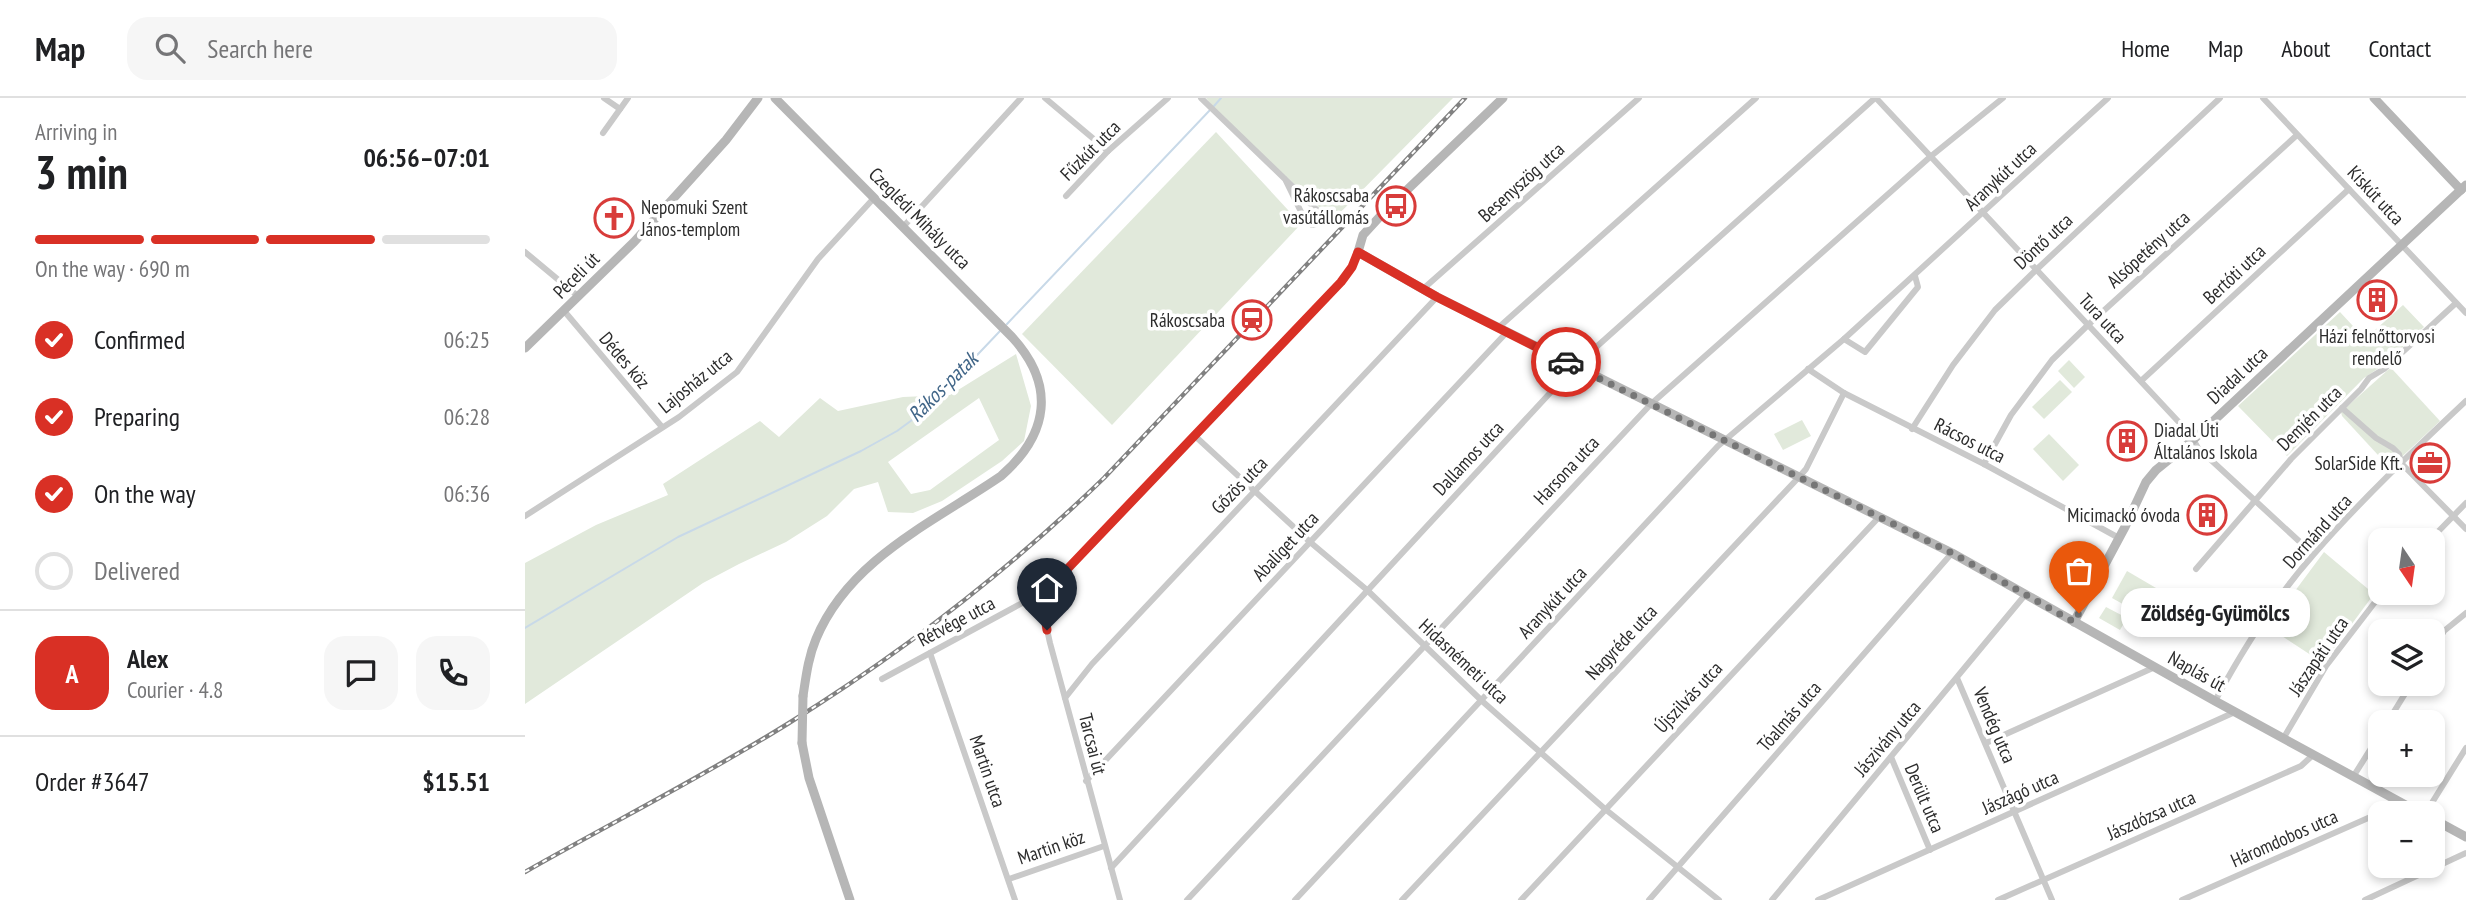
<!DOCTYPE html>
<html lang="en">
<head>
<meta charset="utf-8">
<style>
  :root { --surface:#fff; --page:#f6f6f6; --text:#202124; --muted:#757577; --line:#e0e0e0; --accent:#d93025 }
  body { margin:0; font-family:"PT Sans Narrow",sans-serif; background:var(--page); color:var(--text); height:100vh; display:flex; flex-direction:column; font-size:26px; white-space:nowrap }
  * { box-sizing:border-box; margin:0 }
  p { font-size:23px; color:var(--muted) }
  .icon { flex:none; width:38px; height:38px; fill:none; stroke:currentColor; stroke-width:2; stroke-linecap:round; stroke-linejoin:round }
  .map { position:relative; flex:1; overflow:hidden }
  .drawer { display:flex; flex-direction:column; background:var(--surface); width:525px }
  .drawer>* { flex:none }
  .needle { width:46px; rotate:167deg }
  .controls { position:absolute; left:1843px; top:430px; display:grid; gap:14px }
  .controls a { display:grid; place-items:center; width:77px; height:77px; border-radius:14px; background:var(--surface); box-shadow:0 4px 10px #0003; font-size:35px }
  .pin { position:absolute; display:grid; place-items:center; width:60px; height:60px; color:#fff; margin:-72px -30px; border-radius:50% 50% 50% 0; rotate:-45deg; box-shadow:0 0 7px #0007 }
  .pin .icon { rotate:45deg }
  .courier { position:absolute; display:grid; place-items:center; width:70px; height:70px; margin:-35px; border:5px solid #d93025; border-radius:50%; background:#fff; color:#222; box-shadow:0 2px 9px #0007 }
  .bubble { position:absolute; height:49px; border-radius:21px; background:var(--surface); box-shadow:0 4px 10px #0003; font-size:23px; font-weight:800; line-height:49px; text-align:center }
  .head em { font-style:normal; font-weight:800 }
  .head div { display:flex; flex-direction:column-reverse }
  .head { display:flex; align-items:center; justify-content:space-between; height:119px; padding:0 35px }
  h1 { font-size:46px; font-weight:800; line-height:52px }
  .bar { display:grid; grid-template-columns:repeat(4,1fr); gap:10px 7px; align-content:center; height:84px; padding:0 35px }
  .bar i { height:9px; border-radius:5px; background:var(--line) }
  .bar .on { background:var(--accent) }
  .bar p { grid-column:span 4 }
  .line { display:flex; align-items:center; gap:18px; padding:0 35px; border-top:2px solid var(--line) }
  .line div { flex:1 }
  .round { display:grid; place-items:center; flex:none; width:74px; height:74px; border-radius:21px; background:var(--page) }
  ol { padding:0 35px; list-style:none }
  li { display:flex; align-items:center; gap:21px; height:77px }
  li p { margin-inline-start:auto }
  li .icon { padding:7px; border-radius:50%; background:var(--accent); color:#fff; stroke-width:4 }
  li:last-child { color:var(--muted) }
  li i { width:38px; height:38px; border:4px solid var(--line); border-radius:50% }
  header { display:flex; align-items:center; gap:42px; box-sizing:border-box; height:98px; padding:0 35px; background:var(--surface); border-bottom:2px solid var(--line) }
  header strong { font-size:33px }
  nav { display:flex; gap:38px; margin-inline-start:auto; font-size:24px }
  .search { width:490px; height:63px; background:var(--page); display:flex; align-items:center; gap:18px; box-sizing:border-box; padding:0 24px; border-radius:21px; color:var(--muted); font-size:26px }
  main { display:flex; flex:1; min-height:0 }
  .map>svg:first-child { display:block }
  .green { fill:#e1e9db; fill-rule:evenodd }
  .lines { fill:none; stroke-linecap:round; stroke-linejoin:round }
  .stream { stroke:#c8d9e8; stroke-width:2 }
  .street { stroke:#c9c9c9; stroke-width:6 }
  .secondary { stroke:#b6b6b6; stroke-width:9 }
  .rail-casing { stroke:#818181; stroke-width:4.5 }
  .rail { stroke:#fff; stroke-width:2; stroke-dasharray:5; stroke-linecap:butt }
  .secondary-bridge { stroke:#b6b6b6; stroke-width:9 }
  .done { stroke:#767676; stroke-width:7; stroke-dasharray:0 12.6 }
  .route { stroke:#d93025; stroke-width:9 }
  .labels { text-anchor:middle; stroke-width:7; stroke-linejoin:round; paint-order:stroke }
  .street-label { font-size:19px; fill:#2c2c2c; stroke:#fff }
  .poi-label { font-size:19px; fill:#2c2c2c; stroke:#fff; text-anchor:end }
  .water-label { font-size:21px; font-style:italic; fill:#416688; stroke:#fff }
</style>
</head>
<body>
<header>
<strong>Map</strong>
<div class="search"><svg class="icon" aria-label="search" viewBox="0 0 24 24"><circle cx="10" cy="10" r="6"/><path d="M15 15l6 6"/></svg>Search here</div>
<nav><a>Home</a><a>Map</a><a>About</a><a>Contact</a></nav>
</header>
<main>
<section class="drawer">
<div class="head"><div><h1>3 min</h1><p>Arriving in</p></div><em>06:56–07:01</em></div>
<div class="bar"><i class="on"></i><i class="on"></i><i class="on"></i><i></i><p>On the way · 690 m</p></div>
<ol>
<li><svg class="icon" aria-label="check" viewBox="0 0 24 24"><path d="M5 12l5 5 9-10"/></svg>Confirmed<p>06:25</p></li>
<li><svg class="icon" aria-label="check" viewBox="0 0 24 24"><path d="M5 12l5 5 9-10"/></svg>Preparing<p>06:28</p></li>
<li><svg class="icon" aria-label="check" viewBox="0 0 24 24"><path d="M5 12l5 5 9-10"/></svg>On the way<p>06:36</p></li>
<li><i></i>Delivered</li>
</ol>
<div class="line" style="height:126px"><b class="round" style="background:var(--accent);color:#fff">A</b><div><b>Alex</b><p>Courier · 4.8</p></div><a class="round"><svg class="icon" aria-label="chat" viewBox="0 0 24 24"><path d="M4 5h16v11H9l-5 4z"/></svg></a><a class="round"><svg class="icon" aria-label="phone" viewBox="0 0 24 24"><path d="M5 4h4l2 5-3 2q2 4 5 5l2-3 5 2v4C11 20 4 13 5 4z"/></svg></a></div>
<div class="line" style="height:91px"><div>Order #3647</div><b>$15.51</b></div>
</section>
<div class="map">
<svg width="1941" height="802" viewBox="0 0 1941 802">
  <rect width="100%" height="100%" fill="#fff"/>
  <g class="green">
    <polygon points="681,0 928,0 806,124 796,111 696,18"/>
    <polygon points="691,34 776,126 587,327 497,236"/>
    <polygon points="1878,207 1899,229 1860,266 1839,280 1762,358 1713,308 1815,214 1840,241"/>
    <path d="M 491,256 L 506,308 L 499,343 L 477,363 L 417,403 L 388,415 L 363,414 L 353,384 L 329,391 L 302,418 L 261,444 L 214,466 L 178,485 L 0,606 L 0,465 L 71,427 L 143,397 L 138,386 L 235,323 L 254,339 L 295,300 L 313,313 L 378,299 L 425,297 ZM 454,300 L 474,342 L 405,392 L 386,396 L 363,364 Z"/>
    <polygon points="1544,262 1560,279 1549,290 1533,273"/>
    <polygon points="1864,271 1868,272 1915,323 1865,370 1817,318 1816,314"/>
    <polygon points="1535,282 1547,294 1519,321 1507,309"/>
    <polygon points="1277,322 1286,338 1258,352 1249,336"/>
    <polygon points="1524,336 1554,367 1538,383 1508,351"/>
    <polygon points="1799,454 1849,496 1798,565 1743,529"/>
    <polygon points="1602,473 1643,497 1628,523 1587,500"/>
    <polygon points="1581,509 1602,520 1595,532 1574,520"/>
  </g>
  <g class="lines">
    <g class="stream">
      <polyline points="689,8 696,0"/>
      <polyline points="482,226 685,12"/>
      <polyline points="0,530 153,439 336,353 372,333 398,314 475,233"/>
    </g>
    <g class="street">
      <polyline points="79,0 95,11"/>
      <polyline points="520,0 583,53"/>
      <polyline points="676,0 794,114 796,118 795,125 787,127 780,122 760,81"/>
      <polyline points="1351,0 1665,336 1673,350 1788,456"/>
      <polyline points="1738,0 1941,215"/>
      <polyline points="78,35 103,0"/>
      <polyline points="541,98 583,53 643,0"/>
      <polyline points="378,129 496,0"/>
      <polyline points="0,154 54,199"/>
      <polyline points="898,191 1114,0"/>
      <polyline points="40,214 137,329"/>
      <polyline points="973,230 1231,0"/>
      <polyline points="1319,241 1340,254 1393,189 1390,178"/>
      <polyline points="1283,271 1319,295 1459,366 1594,440"/>
      <polyline points="1616,283 1824,91"/>
      <polyline points="1817,310 1851,340 1868,350 1874,356 1876,365 1941,431"/>
      <polyline points="1387,331 1428,267 1470,212 1511,172 1695,0"/>
      <polyline points="670,338 785,444 842,492 957,603 1015,654 1080,711 1194,802"/>
      <polyline points="1459,366 1486,317 1527,262 1563,227 1772,37"/>
      <polyline points="0,418 154,319 212,274 293,161 349,100"/>
      <polyline points="1904,443 1941,405"/>
      <polyline points="1671,471 1766,361 1836,291 1844,280 1859,271 1931,205"/>
      <polyline points="1908,552 1919,533 1941,515"/>
      <polyline points="405,555 490,802"/>
      <polyline points="1432,580 1527,802"/>
      <polyline points="357,581 510,498 521,497"/>
      <polyline points="540,600 567,566 912,199"/>
      <path d="M 1690,603 C 1718,551 1750,500 1789,456 C 1836,402 1889,352 1941,303"/>
      <polyline points="1862,625 1886,586"/>
      <polyline points="1758,641 1801,568 1857,495"/>
      <polyline points="1461,645 1630,569"/>
      <polyline points="1366,659 1405,752"/>
      <polyline points="1828,679 1855,636"/>
      <polyline points="561,683 982,234"/>
      <polyline points="1900,716 1941,650"/>
      <polyline points="586,770 1050,268 1350,0"/>
      <polyline points="484,781 579,748"/>
      <path d="M 595,802 L 525,545 C 520,523 515,504 529,485 L 816,184 L 827,169 L 833,154"/>
      <polyline points="662,802 1126,306 1405,59 1478,0"/>
      <polyline points="770,802 1193,348 1319,241 1583,0"/>
      <polyline points="877,802 1274,379 1281,371 1319,295"/>
      <polyline points="996,802 1355,418"/>
      <polyline points="1124,802 1427,455"/>
      <polyline points="1247,802 1500,497"/>
      <polyline points="1293,802 1710,614"/>
      <polyline points="1473,802 1776,668 1788,657"/>
      <polyline points="1657,802 1859,713 1873,704"/>
      <polyline points="1840,802 1941,755"/>
    </g>
    <g class="secondary">
      <path d="M 250,0 L 487,239 C 531,287 524,336 476,378 C 409,424 324,461 291,541 C 283,560 281,579 278,598"/>
      <polyline points="978,0 860,113 838,137 833,154 912,199 1427,455 1690,603 1897,716"/>
      <polyline points="1849,0 1936,92"/>
      <polyline points="0,250 109,144 201,42 233,0"/>
      <polyline points="1549,524 1600,429 1621,384 1631,372 1668,342 1941,87"/>
      <polyline points="277,645 284,680 325,802"/>
      <polyline points="1908,721 1941,739"/>
    </g>
    <g class="rail-casing">
      <path id="rail" d="M 0,774 C 88,724 179,678 264,625 C 378,554 483,473 579,380 L 940,0"/>
    </g>
    <use href="#rail" class="rail"/>
    <polyline class="secondary-bridge" points="277,645 278,598"/>
  </g>
  <g class="lines">
    <polyline class="done" points="1041,264 1427,455 1549,524 1554,515"/>
    <path class="route" d="M 522,532 C 519,513 517,500 529,485 L 816,184 L 827,169 L 833,154 L 912,199 L 1041,264"/>
  </g>
  <defs>
    <g id="bus-ring" transform="scale(2.0125)"><circle r="9.5" fill="#fff" stroke="#d83c3a" stroke-width="1.5"/><path d="M-5-6H5V4H4V6H2V4H-2V6H-4V4H-5ZM-3.5-4V0h7V-4ZM-3.5 1.2v1.5H-2V1.2ZM2 1.2v1.5H3.5V1.2Z" fill="#d83c3a"/></g>
    <g id="church-ring" transform="scale(2.0125)"><circle r="9.5" fill="#fff" stroke="#d83c3a" stroke-width="1.5"/><path d="M-1.2-6h2.4v3.5h3.3v2.4h-3.3V6h-2.4V-.1h-3.3v-2.4h3.3Z" fill="#d83c3a"/></g>
    <g id="building-ring" transform="scale(2.0125)"><circle r="9.5" fill="#fff" stroke="#d83c3a" stroke-width="1.5"/><path d="M-4-6H4V6H1V3H-1V6H-4ZM-2.5-4.3h1.7v1.8h-1.7ZM.8-4.3h1.7v1.8H.8ZM-2.5-1h1.7V.8h-1.7ZM.8-1h1.7V.8H.8Z" fill="#d83c3a"/></g>
    <g id="station-ring" transform="scale(2.0125)"><circle r="9.5" fill="#fff" stroke="#d83c3a" stroke-width="1.5"/><path d="M-3-6H3Q5-6 5-4V2Q5 4 3 4L4.5 6H3L1.5 4h-3L-3 6H-4.5L-3 4Q-5 4-5 2V-4Q-5-6-3-6ZM-3.5-4v3h7v-3ZM-3.5 1v1.5H-2V1ZM2 1v1.5H3.5V1Z" fill="#d83c3a"/></g>
    <g id="office-ring" transform="scale(2.0125)"><circle r="9.5" fill="#fff" stroke="#d83c3a" stroke-width="1.5"/><path d="M-6-3h4V-5.5h4V-3h4V5H-6ZM-1-4.5V-3h2v-1.5ZM-6 0V1H6V0Z" fill="#d83c3a"/></g>
  </defs>
  <g fill-rule="evenodd">
    <use href="#bus-ring" x="871" y="108"/>
    <use href="#church-ring" x="89" y="120"/>
    <use href="#building-ring" x="1852" y="202"/>
    <use href="#station-ring" x="727" y="222"/>
    <use href="#building-ring" x="1602" y="343"/>
    <use href="#office-ring" x="1905" y="365"/>
    <use href="#building-ring" x="1682" y="417"/>
  </g>
  <g class="labels">
    <g class="street-label">
      <text transform="translate(565 52) rotate(-45)" y="7">Fűzkút utca</text>
      <text transform="translate(1475 78) rotate(-43)" y="7">Aranykút utca</text>
      <text transform="translate(996 84) rotate(-42)" y="7">Besenyszög utca</text>
      <text transform="translate(1851 97) rotate(47)" y="7">Kiskút utca</text>
      <text transform="translate(395 120) rotate(45)" y="7">Czeglédi Mihály utca</text>
      <text transform="translate(1518 143) rotate(-43)" y="7">Döntő utca</text>
      <text transform="translate(1623 151) rotate(-42)" y="7">Alsópetény utca</text>
      <text transform="translate(1709 176) rotate(-43)" y="7">Bertóti utca</text>
      <text transform="translate(51 177) rotate(-45)" y="7">Péceli út</text>
      <text transform="translate(1578 220) rotate(47)" y="7">Tura utca</text>
      <text transform="translate(100 262) rotate(50)" y="7">Dédes köz</text>
      <text transform="translate(1712 277) rotate(-43)" y="7">Diadal utca</text>
      <text transform="translate(170 283) rotate(-39)" y="7">Lajosház utca</text>
      <text transform="translate(1784 320) rotate(-45)" y="7">Demjén utca</text>
      <text transform="translate(1445 342) rotate(27)" y="7">Rácsos utca</text>
      <text transform="translate(943 360) rotate(-47)" y="7">Dallamos utca</text>
      <text transform="translate(1041 372) rotate(-47)" y="7">Harsona utca</text>
      <text transform="translate(714 387) rotate(-46)" y="7">Gőzös utca</text>
      <text transform="translate(1792 433) rotate(-48)" y="7">Dormánd utca</text>
      <text transform="translate(760 448) rotate(-47)" y="7">Abaliget utca</text>
      <text transform="translate(1027 504) rotate(-47)" y="7">Aranykút utca</text>
      <text transform="translate(431 523) rotate(-28)" y="7">Rétvége utca</text>
      <text transform="translate(1096 544) rotate(-47)" y="7">Nagyréde utca</text>
      <text transform="translate(1793 558) rotate(-56)" y="7">Jászapáti utca</text>
      <text transform="translate(939 563) rotate(43)" y="7">Hidasnémeti utca</text>
      <text transform="translate(1672 573) rotate(29)" y="7">Naplás út</text>
      <text transform="translate(1163 599) rotate(-47)" y="7">Újszilvás utca</text>
      <text transform="translate(1264 618) rotate(-49)" y="7">Tóalmás utca</text>
      <text transform="translate(1470 627) rotate(67)" y="7">Vendég utca</text>
      <text transform="translate(1362 640) rotate(-50)" y="7">Jászivány utca</text>
      <text transform="translate(568 646) rotate(76)" y="7">Tarcsai út</text>
      <text transform="translate(463 673) rotate(71)" y="7">Martin utca</text>
      <text transform="translate(1495 694) rotate(-24)" y="7">Jászágó utca</text>
      <text transform="translate(1400 700) rotate(67)" y="7">Derült utca</text>
      <text transform="translate(1626 717) rotate(-24)" y="7">Jászdózsa utca</text>
      <text transform="translate(1759 740) rotate(-24)" y="7">Háromdobos utca</text>
      <text transform="translate(526 749) rotate(-19)" y="7">Martin köz</text>
    </g>
    <g class="poi-label">
      <text x="844" y="104">Rákoscsaba<tspan x="844" dy="22">vasútállomás</tspan></text>
      <text x="116" y="116" text-anchor="start">Nepomuki Szent<tspan x="116" dy="22">János-templom</tspan></text>
      <text x="700" y="229">Rákoscsaba</text>
      <text x="1852" y="245" text-anchor="middle">Házi felnőttorvosi<tspan x="1852" dy="22">rendelő</tspan></text>
      <text x="1629" y="339" text-anchor="start">Diadal Úti<tspan x="1629" dy="22">Általános Iskola</tspan></text>
      <text x="1878" y="372">SolarSide Kft.</text>
      <text x="1655" y="424">Micimackó óvoda</text>
    </g>
    <g class="water-label">
      <text transform="translate(418 289) rotate(-45)" y="7">Rákos-patak</text>
    </g>
  </g>
</svg>
<div class="controls">
<a><svg class="needle" viewBox="-14 -14 28 28"><path d="M0-13l5 13h-10z" fill="#e53935"/><path d="M0 13l5-13h-10z" fill="#757577"/></svg></a>
<a><svg class="icon" aria-label="layers" viewBox="0 0 24 24"><path d="M12 4l9 5-9 5-9-5zM3 14l9 5 9-5"/></svg></a>
<a>+</a>
<a>−</a>
</div>
<div class="pin" style="left:1554px;top:515px;background:#ea580c"><svg class="icon" aria-label="bag" viewBox="0 0 24 24"><path d="M5 8h14l-1 12H6zM9 8a3 3 0 0 1 6 0"/></svg></div>
<div class="pin" style="left:522px;top:532px;background:#1f2937"><svg class="icon" aria-label="home" viewBox="0 0 24 24"><path d="M3 11l9-7 9 7M6 9v11h12V9"/></svg></div>
<div class="courier" style="left:1041px;top:264px"><svg class="icon" aria-label="car" viewBox="0 0 24 24"><path d="M5 17H2v-5l4-1 3-4h7l3 4 3 1v5h-3M9 17h6M6 11h13"/><circle cx="7" cy="17" r="2"/><circle cx="17" cy="17" r="2"/></svg></div>
<div class="bubble" style="left:1596px;top:490px;width:189px">Zöldség-Gyümölcs</div>
</div>
</main>
</body>
</html>
